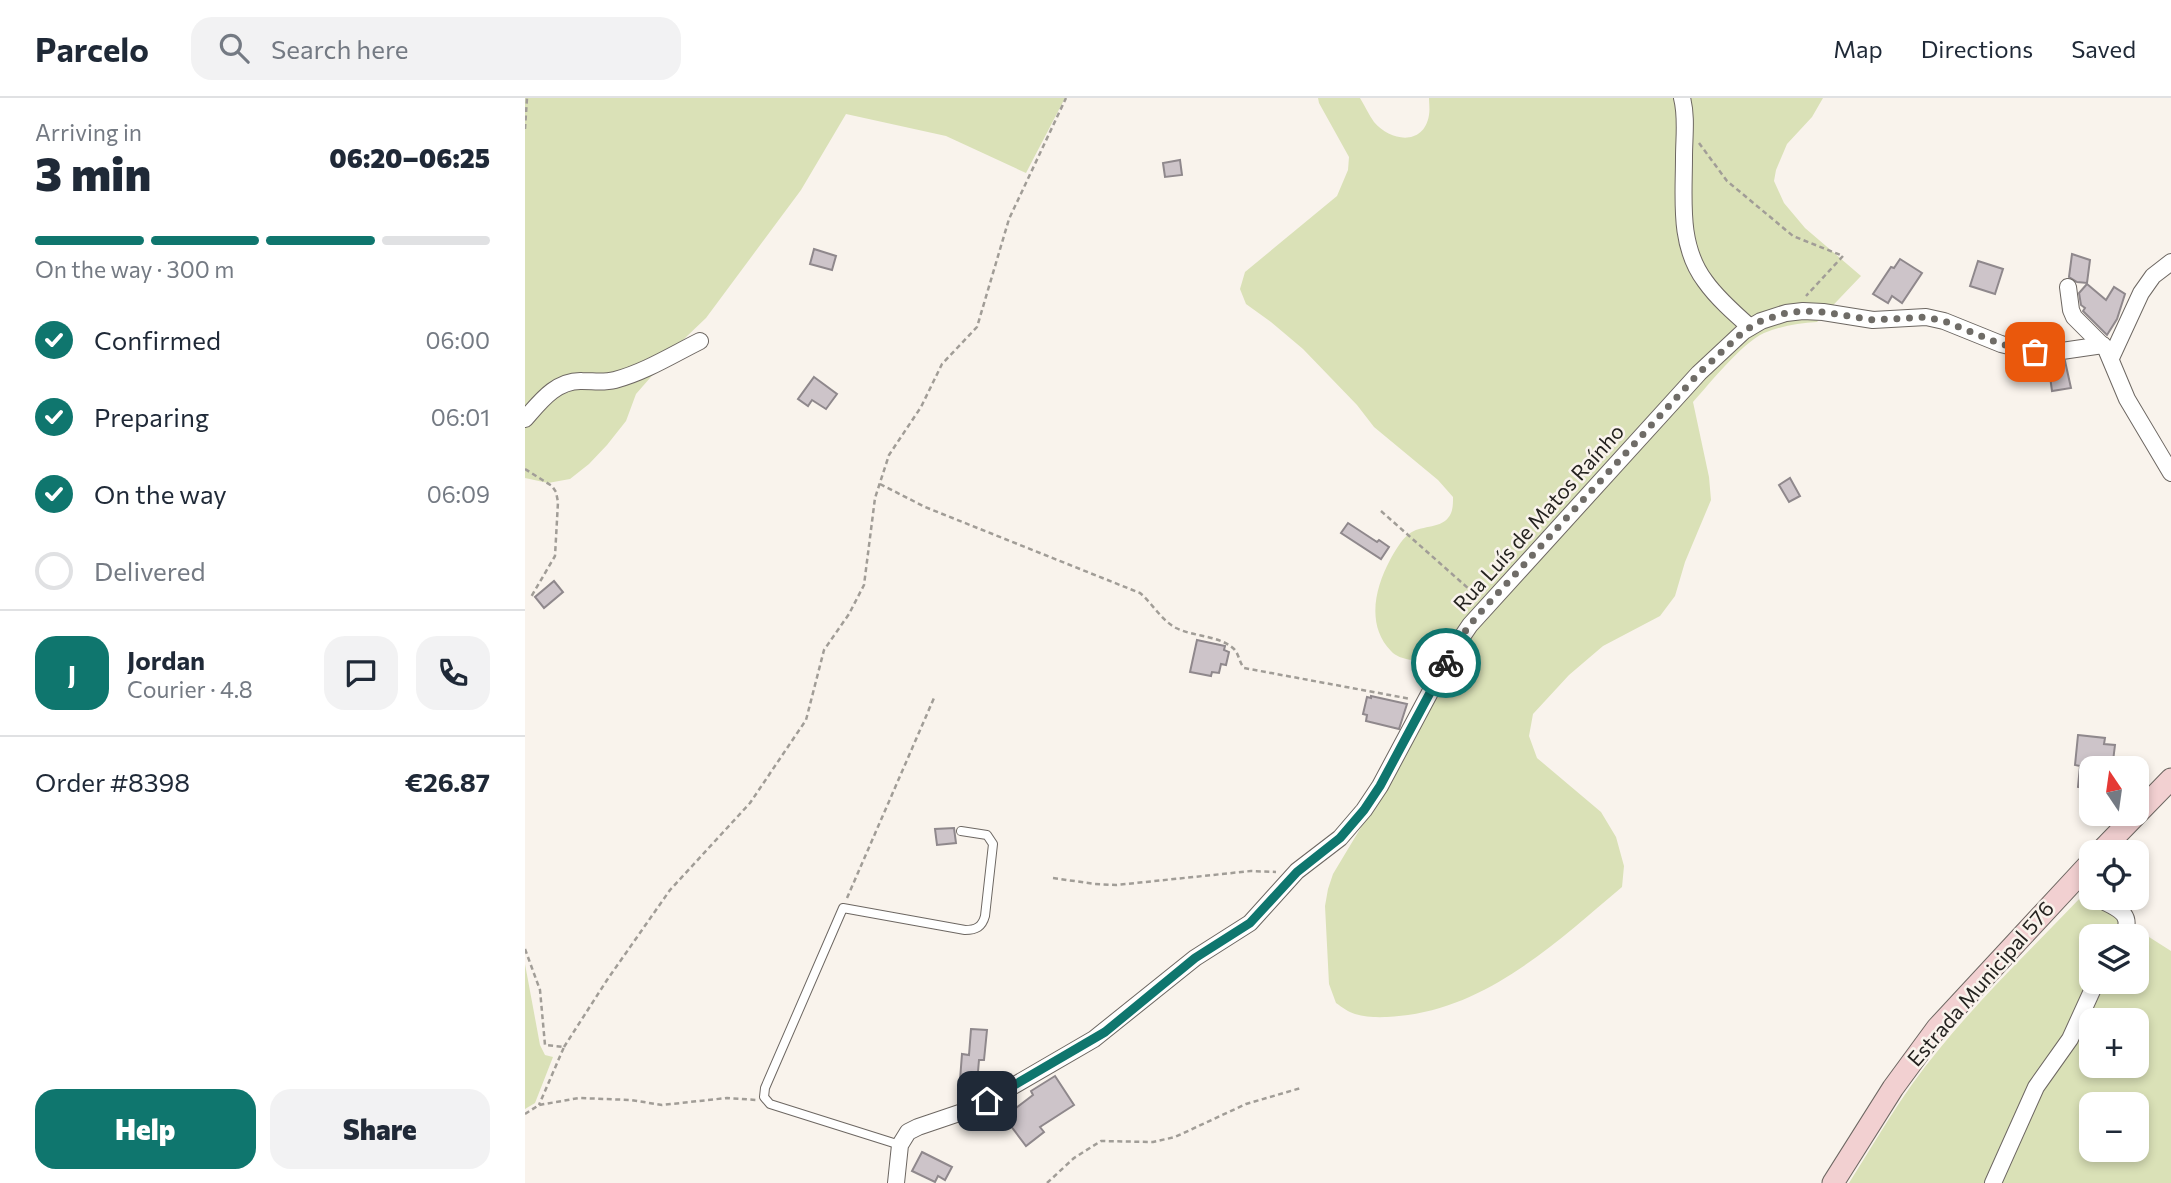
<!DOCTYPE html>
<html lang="en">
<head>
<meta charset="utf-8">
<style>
  :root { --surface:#fff; --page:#f2f2f3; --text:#1f2937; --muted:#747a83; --line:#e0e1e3; --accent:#0f766e }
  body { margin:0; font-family:Commissioner,sans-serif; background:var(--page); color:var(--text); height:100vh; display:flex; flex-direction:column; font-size:26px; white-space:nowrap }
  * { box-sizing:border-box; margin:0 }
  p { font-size:23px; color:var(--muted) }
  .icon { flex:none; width:38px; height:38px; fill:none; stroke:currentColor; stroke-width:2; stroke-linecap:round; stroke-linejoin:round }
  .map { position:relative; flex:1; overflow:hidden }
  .details { display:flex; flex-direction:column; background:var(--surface); width:525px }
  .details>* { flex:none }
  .needle { width:46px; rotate:347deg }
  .fabs { position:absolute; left:1554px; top:658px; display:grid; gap:14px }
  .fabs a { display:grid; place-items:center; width:70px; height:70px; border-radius:14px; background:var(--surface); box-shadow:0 4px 10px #0003; font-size:35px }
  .pin { position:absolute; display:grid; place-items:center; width:60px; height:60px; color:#fff; margin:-30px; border-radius:14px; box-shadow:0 4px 10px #0006 }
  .courier { position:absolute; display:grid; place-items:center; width:70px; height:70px; margin:-35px; border:5px solid #0f766e; border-radius:50%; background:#fff; color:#222; box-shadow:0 2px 9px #0007 }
  .headline em { font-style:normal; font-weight:800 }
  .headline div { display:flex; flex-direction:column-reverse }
  .headline { display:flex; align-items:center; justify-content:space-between; height:119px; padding:0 35px }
  h1 { font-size:46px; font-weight:800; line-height:52px }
  .bar { display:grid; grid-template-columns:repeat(4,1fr); gap:10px 7px; align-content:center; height:84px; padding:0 35px }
  .bar i { height:9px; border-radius:5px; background:var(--line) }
  .bar .on { background:var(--accent) }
  .bar p { grid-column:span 4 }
  .line { display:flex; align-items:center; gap:18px; padding:0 35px; border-top:2px solid var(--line) }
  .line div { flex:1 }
  .round { display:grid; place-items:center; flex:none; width:74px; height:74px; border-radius:21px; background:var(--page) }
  ol { padding:0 35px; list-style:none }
  li { display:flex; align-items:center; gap:21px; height:77px }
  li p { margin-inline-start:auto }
  li .icon { padding:7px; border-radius:50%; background:var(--accent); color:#fff; stroke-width:4 }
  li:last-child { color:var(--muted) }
  li i { width:38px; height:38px; border:4px solid var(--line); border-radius:50% }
  .action { display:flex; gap:14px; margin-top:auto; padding:14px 35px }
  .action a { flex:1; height:80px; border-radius:21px; background:var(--accent); color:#fff; font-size:28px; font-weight:800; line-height:80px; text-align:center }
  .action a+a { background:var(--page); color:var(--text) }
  header { display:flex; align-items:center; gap:42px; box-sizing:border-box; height:98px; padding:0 35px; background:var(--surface); border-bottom:2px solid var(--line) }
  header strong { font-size:33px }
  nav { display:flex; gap:38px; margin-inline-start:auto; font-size:24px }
  .search { width:490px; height:63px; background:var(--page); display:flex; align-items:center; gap:18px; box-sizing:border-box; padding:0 24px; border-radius:21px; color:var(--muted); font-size:26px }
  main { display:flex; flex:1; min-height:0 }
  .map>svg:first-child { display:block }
  .green { fill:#dae1b7; fill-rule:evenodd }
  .building { fill:#cdc4c9; stroke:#8f888c; stroke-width:2 }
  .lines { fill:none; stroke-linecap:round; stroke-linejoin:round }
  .service-casing { stroke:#6d6762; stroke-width:10 }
  .minor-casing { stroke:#6d6762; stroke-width:18 }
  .secondary-casing { stroke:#6d6762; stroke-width:23 }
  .path { stroke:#a19d97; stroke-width:2.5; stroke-dasharray:5 3.5; stroke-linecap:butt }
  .service { stroke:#fff; stroke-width:8 }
  .minor { stroke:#fff; stroke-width:16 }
  .secondary { stroke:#f2d0d1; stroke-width:21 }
  .done { stroke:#6f6c67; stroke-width:7; stroke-dasharray:0 12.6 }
  .route { stroke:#0f766e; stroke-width:9 }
  .labels { text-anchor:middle; stroke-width:5; stroke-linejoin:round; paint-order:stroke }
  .street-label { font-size:21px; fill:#252320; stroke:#f9f3ec }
</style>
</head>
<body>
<header>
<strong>Parcelo</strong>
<div class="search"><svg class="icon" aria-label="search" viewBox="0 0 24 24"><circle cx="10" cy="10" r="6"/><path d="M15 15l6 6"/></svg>Search here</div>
<nav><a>Map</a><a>Directions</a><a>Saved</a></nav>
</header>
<main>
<section class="details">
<div class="headline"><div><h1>3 min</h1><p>Arriving in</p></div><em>06:20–06:25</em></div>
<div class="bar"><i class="on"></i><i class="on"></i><i class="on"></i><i></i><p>On the way · 300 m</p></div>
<ol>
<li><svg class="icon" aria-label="check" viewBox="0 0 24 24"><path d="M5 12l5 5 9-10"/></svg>Confirmed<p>06:00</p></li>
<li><svg class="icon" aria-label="check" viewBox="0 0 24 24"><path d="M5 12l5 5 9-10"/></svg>Preparing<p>06:01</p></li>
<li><svg class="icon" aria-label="check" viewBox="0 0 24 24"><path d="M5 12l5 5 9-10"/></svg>On the way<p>06:09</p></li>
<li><i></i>Delivered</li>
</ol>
<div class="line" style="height:126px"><b class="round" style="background:var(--accent);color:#fff">J</b><div><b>Jordan</b><p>Courier · 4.8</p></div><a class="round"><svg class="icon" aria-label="chat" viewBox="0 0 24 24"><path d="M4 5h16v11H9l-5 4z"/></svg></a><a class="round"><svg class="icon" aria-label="phone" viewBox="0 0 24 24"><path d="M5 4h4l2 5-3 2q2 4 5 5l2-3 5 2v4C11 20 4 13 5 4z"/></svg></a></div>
<div class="line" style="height:91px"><div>Order #8398</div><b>€26.87</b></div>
<div class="action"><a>Help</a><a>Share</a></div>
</section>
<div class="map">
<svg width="1646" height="1085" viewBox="0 0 1646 1085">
  <rect width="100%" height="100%" fill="#f9f3ec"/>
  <g class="green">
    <polygon points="0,0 540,0 501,75 421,38 321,16 276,92 181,220 159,241 111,296 101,323 82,347 64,366 45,381 23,385 0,380"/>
    <path d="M 793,0 L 835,0 C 840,8 844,17 849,24 C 866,44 899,48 904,17 C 905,11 904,5 904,0 L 1298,0 L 1287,19 L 1262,46 L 1251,72 L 1249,83 L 1259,105 L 1280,130 L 1336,178 L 1292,224 C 1274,225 1256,228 1239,235 C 1216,246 1186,284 1168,304 L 1184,379 L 1186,402 L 1160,464 L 1150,498 L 1135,518 L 1078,548 L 1044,577 L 1008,616 L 1004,638 L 1012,660 L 1076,714 L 1091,739 L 1099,768 L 1097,789 C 1034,842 968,905 883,917 C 866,919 847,921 830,916 C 823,914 817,909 811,905 L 804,886 L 800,808 L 803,791 L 808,776 L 880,656 L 920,573 C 916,571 911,567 906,565 C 893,561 876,564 866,553 C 841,527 850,490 865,462 C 870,453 876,442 884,436 C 895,427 914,431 923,420 C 928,414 928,407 928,399 L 913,382 L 849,329 L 832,307 L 778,251 L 746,224 L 721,206 L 715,191 L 720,174 L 812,98 L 823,72 L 824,59 L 794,5 Z"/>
    <path d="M 1558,797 L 1646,853 L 1646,1085 L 1324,1085 C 1345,1052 1365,1017 1388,985 C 1437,917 1500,858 1558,797 ZM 1566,838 L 1612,838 L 1612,884 L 1566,884 ZM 1566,922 L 1612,922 L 1612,968 L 1566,968 ZM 1566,1006 L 1612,1006 L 1612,1052 L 1566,1052 Z"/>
    <polygon points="0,866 15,947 20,957 28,959 10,1005 0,1011"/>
  </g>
  <g class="building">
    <polygon points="655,62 657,77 640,79 638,65"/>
    <polygon points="289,151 311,158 307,172 285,166"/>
    <polygon points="1547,156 1565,162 1562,185 1552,184 1544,179"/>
    <polygon points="1375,161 1397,175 1377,205 1367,198 1363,205 1348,196 1366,169 1369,170"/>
    <polygon points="1453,163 1478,171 1470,196 1445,188"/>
    <polygon points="1562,186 1581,202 1589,189 1600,196 1592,221 1582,237 1558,213 1560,210 1556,207 1554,195"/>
    <polygon points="1540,263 1546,290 1527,293 1523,264"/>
    <polygon points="289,279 312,296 301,311 287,302 283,308 273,301"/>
    <polygon points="1265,380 1275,398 1264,404 1254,387"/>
    <polygon points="823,425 852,444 854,442 864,449 856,461 816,435"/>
    <polygon points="29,483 38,494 19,510 10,499"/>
    <polygon points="672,542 700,548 699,552 704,554 701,567 696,566 694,575 687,574 686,578 665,574"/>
    <polygon points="846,598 882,606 874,631 841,623 842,617 838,616 842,599 846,600"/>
    <polygon points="1553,637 1580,640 1579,646 1590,647 1588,663 1583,663 1583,670 1566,670 1566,691 1553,689 1555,668 1550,667"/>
    <polygon points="429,730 431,745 412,747 410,731"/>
    <polygon points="446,931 462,932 459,962 454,962 451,997 434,995 437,956 444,957"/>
    <polygon points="530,978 549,1007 515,1029 519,1034 501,1048 479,1019 508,997 506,993"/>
    <polygon points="397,1054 427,1069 420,1082 413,1078 410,1084 387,1073"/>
  </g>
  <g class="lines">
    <g class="service-casing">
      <path id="service" d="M 375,1047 L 245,1006 L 239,999 L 240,990 L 318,810 L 440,832 C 451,832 457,829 460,818 L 468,746 L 462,737 L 436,733"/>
    </g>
    <g class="minor-casing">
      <g id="minor">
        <path d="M 1157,0 C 1162,19 1159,39 1159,59 C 1159,101 1153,147 1180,183 C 1192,200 1209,215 1225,229"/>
        <polyline points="1543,189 1546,212 1549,219 1581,251 1602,301 1646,375"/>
        <polyline points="1586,260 1616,195 1628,178 1646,164"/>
        <path d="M 0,321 C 15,304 31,282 57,283 C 69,283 78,285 90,282 C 120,274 147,257 175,243"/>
        <path d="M 1572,800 C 1590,810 1610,814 1598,838"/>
        <polyline points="371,1085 375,1047 383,1034 393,1029 452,1009 569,941 670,860 725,825 772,773 815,740 839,712 855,688 926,555 945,527 1174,275 1219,233 1236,223 1261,215 1278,213 1298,214 1348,222 1401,219 1419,223 1476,246 1504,253 1530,254 1578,247"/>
        <polyline points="1468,1085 1511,989 1545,941 1571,884"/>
      </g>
    </g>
    <g class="secondary-casing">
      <g id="secondary">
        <polyline points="1575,754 1646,681"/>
        <polyline points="1308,1085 1368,990 1412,930 1566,764"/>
      </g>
    </g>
    <g class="path">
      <polyline points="0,31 2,0"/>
      <polyline points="1174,45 1202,83 1268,138 1318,158 1281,198"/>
      <polyline points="0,371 27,388 31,394 33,404 30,458 6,499"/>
      <path d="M 355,386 L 400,409 L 615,495 C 628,506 636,522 651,530 C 669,539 694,537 709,551 C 714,556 714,564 719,570 L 886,601"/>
      <polyline points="856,413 953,499"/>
      <polyline points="528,780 570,786 591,787 726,773 751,774"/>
      <polyline points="322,800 409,600"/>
      <polyline points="0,851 15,892 20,947 39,949 14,1007"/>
      <polyline points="39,949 82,882 145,792 225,705 281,622 299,552 324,516 339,487 350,400 364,357 396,309 417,266 452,229 484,121 541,0"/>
      <polyline points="0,1016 14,1007 54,1000 106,1002 137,1007 202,1000 231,1002"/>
      <polyline points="522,1085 549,1060 576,1043 628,1044 650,1039 721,1006 776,990"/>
    </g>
    <use href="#service" class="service"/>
    <use href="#minor" class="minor"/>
    <use href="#secondary" class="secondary"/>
  </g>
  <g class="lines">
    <polyline class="done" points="921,565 938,536 952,518 1174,275 1219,233 1236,223 1261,215 1278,213 1298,214 1348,222 1401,219 1419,223 1476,246 1510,254"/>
    <polyline class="route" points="462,1003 580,934 670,860 725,825 772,774 815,740 839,712 855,688 921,565"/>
  </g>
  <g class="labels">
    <g class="street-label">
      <text transform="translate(1014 420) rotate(-48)" y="7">Rua Luís de Matos Raínho</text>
      <text transform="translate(1456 886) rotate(-49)" y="7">Estrada Municipal 576</text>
    </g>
  </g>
</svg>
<div class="fabs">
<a><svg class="needle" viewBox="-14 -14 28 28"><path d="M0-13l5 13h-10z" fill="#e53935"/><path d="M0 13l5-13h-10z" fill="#747a83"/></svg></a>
<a><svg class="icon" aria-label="locate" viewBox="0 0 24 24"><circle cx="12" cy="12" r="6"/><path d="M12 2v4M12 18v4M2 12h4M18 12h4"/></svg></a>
<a><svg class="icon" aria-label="layers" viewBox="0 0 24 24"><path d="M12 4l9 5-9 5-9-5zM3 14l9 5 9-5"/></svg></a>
<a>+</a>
<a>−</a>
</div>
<div class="pin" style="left:1510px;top:254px;background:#ea580c"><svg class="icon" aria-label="bag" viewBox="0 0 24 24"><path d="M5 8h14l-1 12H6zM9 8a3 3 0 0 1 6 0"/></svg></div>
<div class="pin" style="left:462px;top:1003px;background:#1f2937"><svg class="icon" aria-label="home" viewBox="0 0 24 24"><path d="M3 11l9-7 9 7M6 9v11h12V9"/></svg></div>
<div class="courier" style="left:921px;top:565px"><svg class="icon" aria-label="bike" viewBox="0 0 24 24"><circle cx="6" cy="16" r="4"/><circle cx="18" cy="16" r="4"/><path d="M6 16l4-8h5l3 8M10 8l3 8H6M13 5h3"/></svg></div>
</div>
</main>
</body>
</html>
